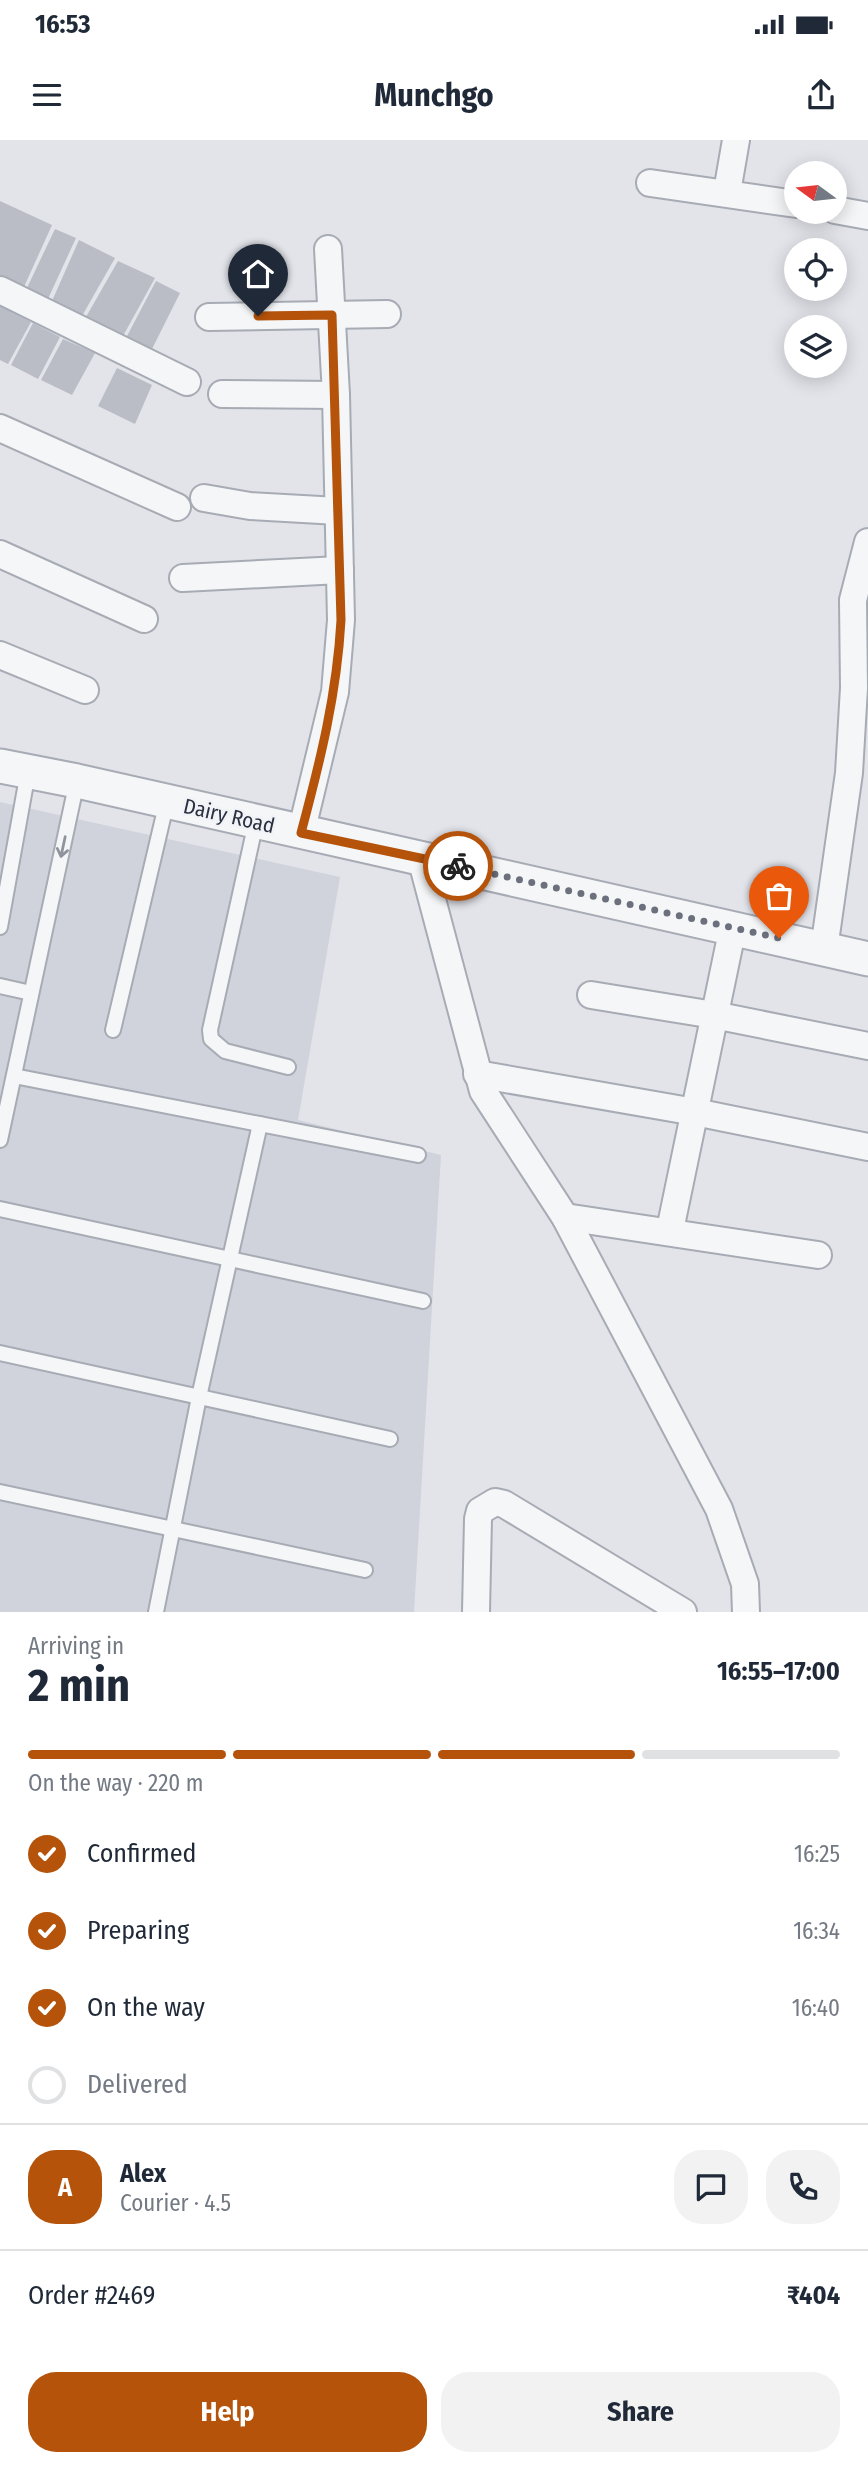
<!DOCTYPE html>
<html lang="en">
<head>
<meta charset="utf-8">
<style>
  :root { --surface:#fff; --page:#f2f2f3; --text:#1f2937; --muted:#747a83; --line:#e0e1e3; --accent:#b45309 }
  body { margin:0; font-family:"Fira Sans Condensed",sans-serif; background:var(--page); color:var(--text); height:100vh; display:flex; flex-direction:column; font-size:26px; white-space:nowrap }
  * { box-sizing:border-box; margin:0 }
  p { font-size:23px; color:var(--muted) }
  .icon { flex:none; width:38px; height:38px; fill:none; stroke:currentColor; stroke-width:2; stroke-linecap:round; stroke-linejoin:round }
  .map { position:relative; height:1472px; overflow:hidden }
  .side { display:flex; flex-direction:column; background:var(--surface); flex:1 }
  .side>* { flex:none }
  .needle { width:46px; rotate:285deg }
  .controls { position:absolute; left:784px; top:21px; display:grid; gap:14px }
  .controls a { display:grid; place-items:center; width:63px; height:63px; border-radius:50%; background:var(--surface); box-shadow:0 4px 18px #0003; font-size:35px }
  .pin { position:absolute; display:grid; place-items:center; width:60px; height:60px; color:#fff; margin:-72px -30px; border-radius:50% 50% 50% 0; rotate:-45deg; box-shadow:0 0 7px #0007 }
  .pin .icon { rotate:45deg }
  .courier { position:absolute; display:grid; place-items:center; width:70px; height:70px; margin:-35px; border:5px solid #b45309; border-radius:50%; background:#fff; color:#222; box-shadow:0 2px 9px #0007 }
  .overview em { font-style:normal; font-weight:700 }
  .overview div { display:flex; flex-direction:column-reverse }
  .overview { display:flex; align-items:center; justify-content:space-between; height:119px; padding:0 28px }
  h1 { font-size:46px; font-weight:700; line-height:52px }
  .bar { display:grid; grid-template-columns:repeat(4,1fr); gap:10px 7px; align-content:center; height:84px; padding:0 28px }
  .bar i { height:9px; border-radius:5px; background:var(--line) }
  .bar .active { background:var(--accent) }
  .bar p { grid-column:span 4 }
  .line { display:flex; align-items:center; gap:18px; padding:0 28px; border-top:2px solid var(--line) }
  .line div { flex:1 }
  .round { display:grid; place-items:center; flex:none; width:74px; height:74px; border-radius:28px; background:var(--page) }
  ol { padding:0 28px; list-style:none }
  li { display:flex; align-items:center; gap:21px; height:77px }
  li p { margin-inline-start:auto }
  li .icon { padding:7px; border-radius:50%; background:var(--accent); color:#fff; stroke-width:4 }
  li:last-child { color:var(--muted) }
  li i { width:38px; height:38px; border:4px solid var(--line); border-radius:50% }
  .cta { display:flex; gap:14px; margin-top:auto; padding:14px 28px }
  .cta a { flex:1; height:80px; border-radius:28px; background:var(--accent); color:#fff; font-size:28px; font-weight:700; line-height:80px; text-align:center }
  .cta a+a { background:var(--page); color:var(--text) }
  .status { display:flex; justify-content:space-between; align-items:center; height:49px; padding:0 35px; background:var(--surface); direction:ltr }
  .status svg { height:19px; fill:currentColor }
  header { display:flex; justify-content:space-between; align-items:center; height:91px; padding:0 28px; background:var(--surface); font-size:32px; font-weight:700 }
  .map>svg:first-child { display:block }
  .built { fill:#d0d3db }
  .building { fill:#babdc6 }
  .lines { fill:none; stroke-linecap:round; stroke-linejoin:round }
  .service-casing { stroke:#a7abb4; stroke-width:18 }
  .minor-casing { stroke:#a7abb4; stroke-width:30 }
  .tertiary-casing { stroke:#a7abb4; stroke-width:37 }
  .service { stroke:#f5f6f8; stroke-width:14 }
  .minor { stroke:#f5f6f8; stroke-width:26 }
  .tertiary { stroke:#f5f6f8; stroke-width:33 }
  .oneway { stroke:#90949c }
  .done { stroke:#6b707c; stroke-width:7; stroke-dasharray:0 12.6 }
  .route { stroke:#b45309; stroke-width:9 }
  .labels { text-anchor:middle; stroke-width:5; stroke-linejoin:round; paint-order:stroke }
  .street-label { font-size:21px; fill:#2b3141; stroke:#f2f3f7 }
</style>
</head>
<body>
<div class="status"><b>16:53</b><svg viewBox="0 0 49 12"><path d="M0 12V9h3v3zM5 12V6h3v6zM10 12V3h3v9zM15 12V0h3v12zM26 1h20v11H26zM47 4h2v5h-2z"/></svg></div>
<header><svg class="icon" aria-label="menu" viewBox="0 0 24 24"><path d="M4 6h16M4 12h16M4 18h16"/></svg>Munchgo<svg class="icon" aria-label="share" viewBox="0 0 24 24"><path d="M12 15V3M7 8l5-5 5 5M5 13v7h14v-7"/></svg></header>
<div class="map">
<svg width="868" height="1472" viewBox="0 0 868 1472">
  <rect width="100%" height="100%" fill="#e2e4ea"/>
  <polygon class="built" points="0,662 340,737 298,980 441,1015 414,1472 0,1472"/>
  <g class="building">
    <polygon points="0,61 52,85 23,149 0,138"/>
    <polygon points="55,89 76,98 47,161 26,150"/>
    <polygon points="79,100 115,118 82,176 52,161"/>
    <polygon points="118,121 155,138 123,196 86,177"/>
    <polygon points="156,141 180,153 151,211 126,198"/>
    <polygon points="0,166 31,182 8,224 0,220"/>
    <polygon points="33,183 60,197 38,239 11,225"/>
    <polygon points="63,199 95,213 72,255 41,240"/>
    <polygon points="117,228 152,245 135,284 98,266"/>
  </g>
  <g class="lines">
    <g class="service-casing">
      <g id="service">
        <polyline points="256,682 210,890 211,899 225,911 288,927"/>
        <polyline points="0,787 28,632"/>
        <polyline points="0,846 31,853"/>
        <polyline points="113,890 167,661"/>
        <polyline points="14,936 418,1015"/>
        <polyline points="0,1000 77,641"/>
        <polyline points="0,1069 423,1161"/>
        <polyline points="0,1213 390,1299"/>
        <polyline points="0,1352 365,1430"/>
        <polyline points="156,1472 199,1257 260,984"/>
      </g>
    </g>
    <g class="minor-casing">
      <g id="minor">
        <polyline points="650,43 796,64"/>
        <polyline points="727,52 736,0"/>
        <polyline points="835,70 868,76"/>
        <polyline points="0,150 187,242"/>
        <polyline points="209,177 387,174"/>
        <polyline points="222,254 336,255"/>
        <polyline points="0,288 177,367"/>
        <polyline points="204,358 250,366 338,371"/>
        <polyline points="0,414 144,479"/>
        <polyline points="183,438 340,430"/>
        <polyline points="0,515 85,550"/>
        <polyline points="301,693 335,552 341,480 336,255 328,109"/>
        <polyline points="421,718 483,951 565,1077 719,1369 745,1444 746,1472"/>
        <polyline points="824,809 849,633 854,548 853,460 868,402"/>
        <polyline points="591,855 714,875 868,906"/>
        <polyline points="477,934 695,972 868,1007"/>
        <polyline points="565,1077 818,1115"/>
        <polyline points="670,1090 733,787"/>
        <polyline points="476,1472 478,1379 480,1371 495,1362 504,1364 683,1472"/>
      </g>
    </g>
    <g class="tertiary-casing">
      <polyline id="tertiary" points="0,626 77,641 868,819"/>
    </g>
    <use href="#service" class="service"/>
    <use href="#minor" class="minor"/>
    <use href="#tertiary" class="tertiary"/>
  </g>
  <defs><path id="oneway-shaft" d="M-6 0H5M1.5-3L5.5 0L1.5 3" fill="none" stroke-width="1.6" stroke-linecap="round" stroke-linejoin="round" transform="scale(1.75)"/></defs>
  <use class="oneway" href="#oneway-shaft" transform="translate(63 707) rotate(102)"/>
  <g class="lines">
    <polyline class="done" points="458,726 779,798"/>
    <path class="route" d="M 258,176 L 332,175 L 341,480 C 337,554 320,622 301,693 L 458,726"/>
  </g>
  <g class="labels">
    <g class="street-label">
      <text transform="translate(229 676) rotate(13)" y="7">Dairy Road</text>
    </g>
  </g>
</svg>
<div class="controls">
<a><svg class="needle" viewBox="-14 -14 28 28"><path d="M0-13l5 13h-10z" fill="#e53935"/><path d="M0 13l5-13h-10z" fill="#747a83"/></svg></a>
<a><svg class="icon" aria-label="locate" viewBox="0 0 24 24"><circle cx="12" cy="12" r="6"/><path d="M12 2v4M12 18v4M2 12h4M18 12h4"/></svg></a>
<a><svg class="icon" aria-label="layers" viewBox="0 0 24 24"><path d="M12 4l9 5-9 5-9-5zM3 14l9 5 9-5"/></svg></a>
</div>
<div class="pin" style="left:779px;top:798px;background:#ea580c"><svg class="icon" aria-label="bag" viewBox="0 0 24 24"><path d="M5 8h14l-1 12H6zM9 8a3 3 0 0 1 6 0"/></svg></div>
<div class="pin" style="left:258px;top:176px;background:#1f2937"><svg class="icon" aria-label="home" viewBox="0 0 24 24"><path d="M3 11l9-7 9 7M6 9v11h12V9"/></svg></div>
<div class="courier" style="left:458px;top:726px"><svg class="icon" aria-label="bike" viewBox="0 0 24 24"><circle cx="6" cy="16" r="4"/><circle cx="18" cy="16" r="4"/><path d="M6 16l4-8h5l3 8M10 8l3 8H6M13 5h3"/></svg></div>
</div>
<section class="side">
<div class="overview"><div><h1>2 min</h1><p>Arriving in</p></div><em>16:55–17:00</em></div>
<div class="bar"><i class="active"></i><i class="active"></i><i class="active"></i><i></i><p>On the way · 220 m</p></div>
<ol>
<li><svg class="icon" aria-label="check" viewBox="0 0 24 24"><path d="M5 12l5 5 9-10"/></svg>Confirmed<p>16:25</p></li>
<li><svg class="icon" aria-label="check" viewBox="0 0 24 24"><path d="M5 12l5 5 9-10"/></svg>Preparing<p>16:34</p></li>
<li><svg class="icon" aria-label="check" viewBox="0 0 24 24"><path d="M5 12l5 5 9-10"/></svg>On the way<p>16:40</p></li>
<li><i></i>Delivered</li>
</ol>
<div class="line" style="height:126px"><b class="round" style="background:var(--accent);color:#fff">A</b><div><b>Alex</b><p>Courier · 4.5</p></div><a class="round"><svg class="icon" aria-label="chat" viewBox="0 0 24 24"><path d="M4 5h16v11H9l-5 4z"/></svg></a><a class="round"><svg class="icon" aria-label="phone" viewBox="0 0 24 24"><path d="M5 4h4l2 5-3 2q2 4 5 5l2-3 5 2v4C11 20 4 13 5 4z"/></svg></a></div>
<div class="line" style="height:91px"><div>Order #2469</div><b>₹404</b></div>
<div class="cta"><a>Help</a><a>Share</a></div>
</section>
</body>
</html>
